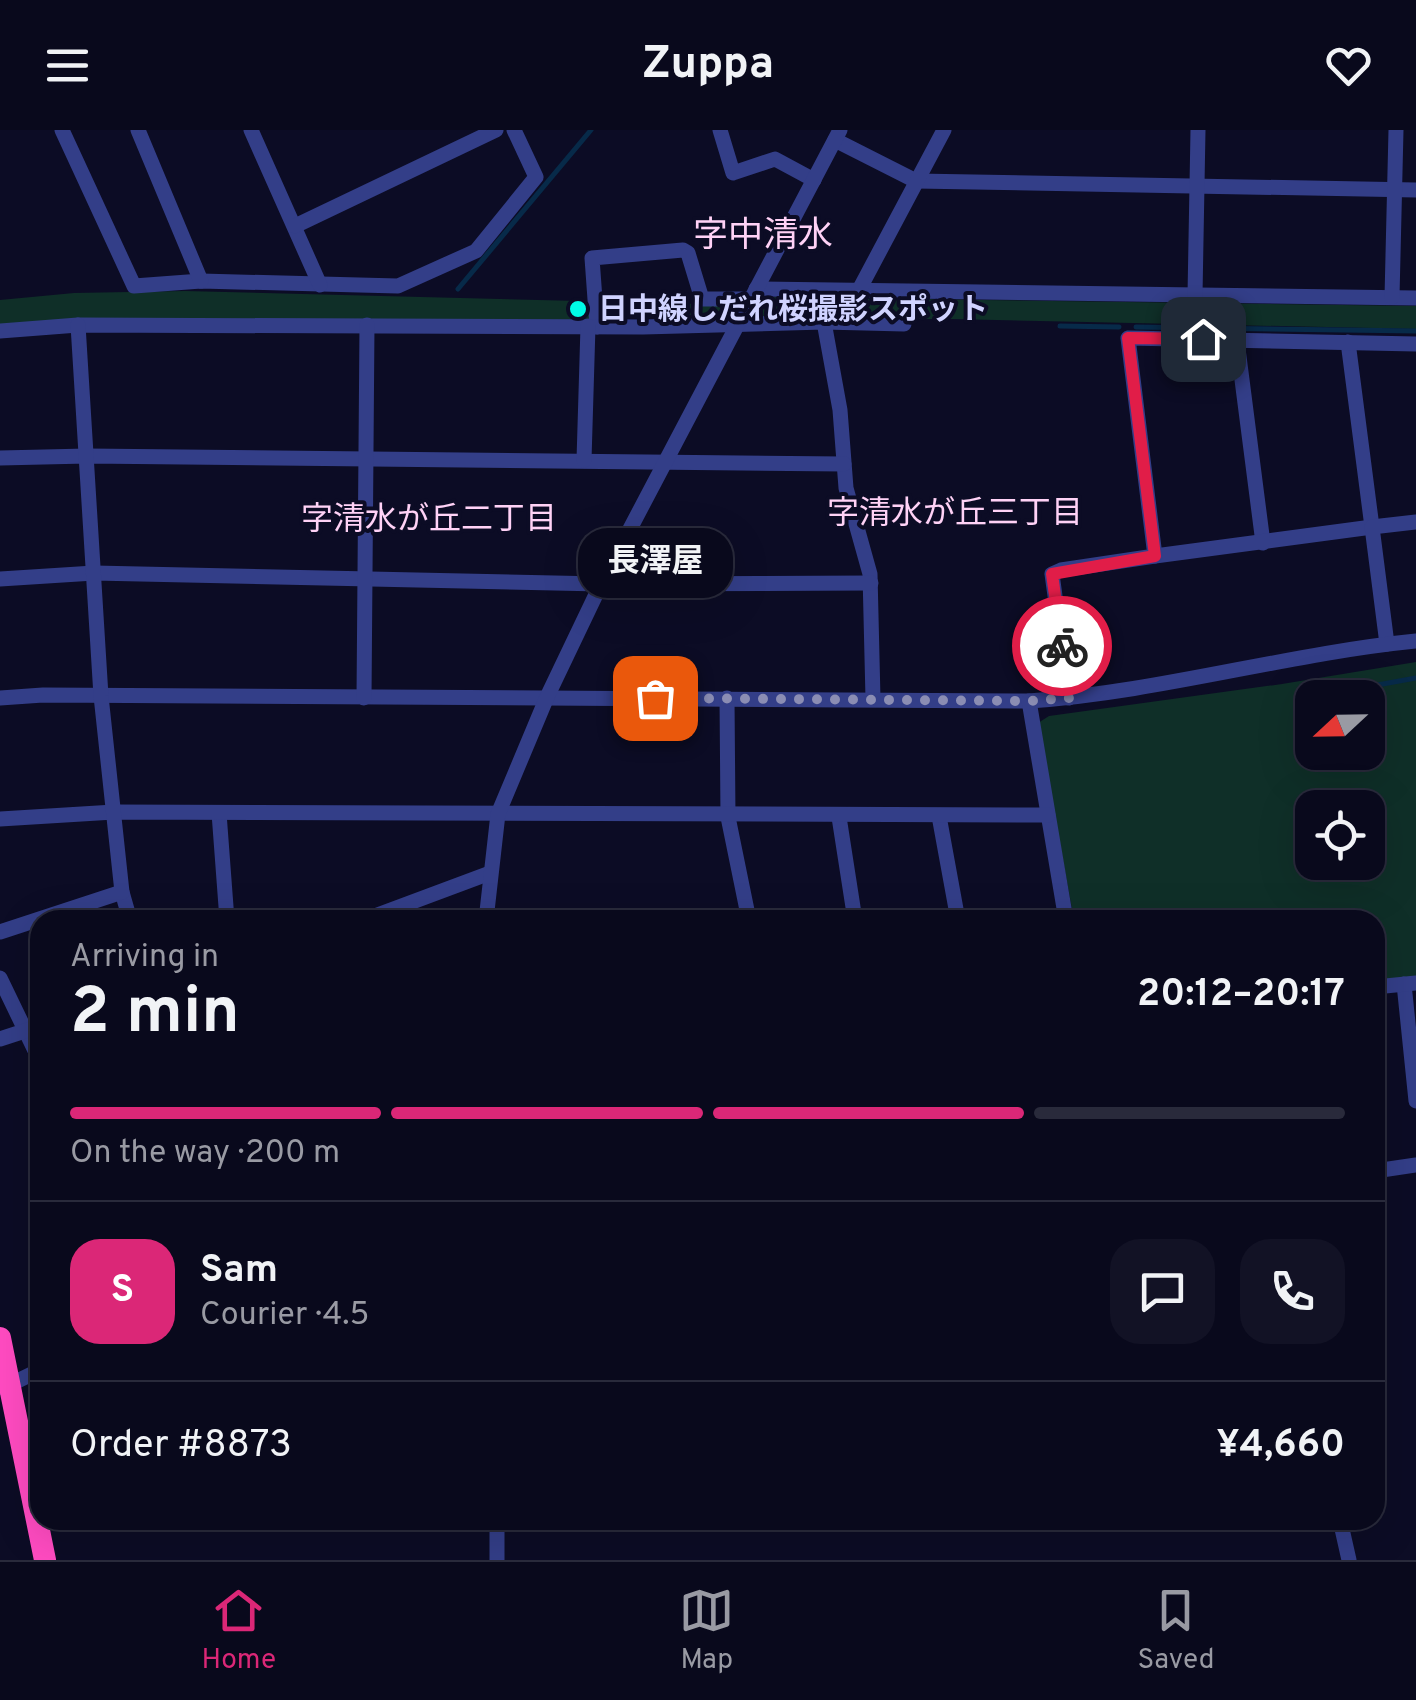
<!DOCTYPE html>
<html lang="en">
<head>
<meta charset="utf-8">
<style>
  :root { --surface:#09091c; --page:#121225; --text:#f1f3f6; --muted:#999aa3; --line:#292a3b; --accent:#db2777 }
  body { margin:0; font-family:Overpass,"Noto Sans JP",sans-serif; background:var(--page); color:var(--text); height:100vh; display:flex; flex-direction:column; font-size:38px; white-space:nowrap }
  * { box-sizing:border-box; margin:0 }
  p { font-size:32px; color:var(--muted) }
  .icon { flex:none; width:55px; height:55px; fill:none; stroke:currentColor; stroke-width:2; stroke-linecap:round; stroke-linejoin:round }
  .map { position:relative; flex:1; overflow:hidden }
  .sheet { position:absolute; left:30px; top:780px; width:1355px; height:620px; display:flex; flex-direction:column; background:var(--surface); border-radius:30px; box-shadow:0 10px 40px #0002,0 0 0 2px var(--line) }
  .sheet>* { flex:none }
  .needle { width:65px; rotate:248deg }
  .tools { position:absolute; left:1295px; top:550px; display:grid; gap:20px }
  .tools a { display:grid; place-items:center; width:90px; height:90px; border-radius:20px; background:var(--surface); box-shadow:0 10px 40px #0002,0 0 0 2px var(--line); font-size:50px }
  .pin { position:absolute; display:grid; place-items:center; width:85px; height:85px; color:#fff; margin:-42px; border-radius:20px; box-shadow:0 5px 15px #0006 }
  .courier { position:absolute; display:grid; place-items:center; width:100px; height:100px; margin:-50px; border:8px solid #e11d48; border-radius:50%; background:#fff; color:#222; box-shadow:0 2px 12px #0007 }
  .bubble { position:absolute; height:70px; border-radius:30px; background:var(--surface); box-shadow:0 10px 40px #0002,0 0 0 2px var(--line); font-size:32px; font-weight:700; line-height:70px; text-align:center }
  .summary em { font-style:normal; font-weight:700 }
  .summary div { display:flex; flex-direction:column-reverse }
  .summary { display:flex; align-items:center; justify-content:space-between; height:170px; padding:0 40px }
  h1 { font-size:65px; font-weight:700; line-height:75px }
  .bar { display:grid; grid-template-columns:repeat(4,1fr); gap:15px 10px; align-content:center; height:120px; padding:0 40px }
  .bar i { height:12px; border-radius:8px; background:var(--line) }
  .bar .on { background:var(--accent) }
  .bar p { grid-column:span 4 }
  .line { display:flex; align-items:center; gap:25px; padding:0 40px; border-top:2px solid var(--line) }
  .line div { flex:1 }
  .round { display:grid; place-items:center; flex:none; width:105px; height:105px; border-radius:30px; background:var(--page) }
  header { display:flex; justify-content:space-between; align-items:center; height:130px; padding:0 40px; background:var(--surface); font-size:45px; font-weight:700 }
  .dock { display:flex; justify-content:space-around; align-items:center; height:140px; border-top:2px solid var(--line); background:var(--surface); font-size:28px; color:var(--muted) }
  .dock a { display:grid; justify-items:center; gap:5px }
  .dock .on { color:var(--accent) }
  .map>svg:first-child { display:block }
  .green { fill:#0f2f28; fill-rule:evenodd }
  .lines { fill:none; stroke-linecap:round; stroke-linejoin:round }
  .stream { stroke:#072a49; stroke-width:5 }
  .minor { stroke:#333e88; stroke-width:15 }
  .highway { stroke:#ff4bc1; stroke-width:22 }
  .done { stroke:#8b8db3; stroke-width:10; stroke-dasharray:0 18 }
  .route { stroke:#e11d48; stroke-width:12 }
  .poi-dot { fill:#00fbe8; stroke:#0c0c25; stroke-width:4 }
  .labels { text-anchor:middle; stroke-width:8; stroke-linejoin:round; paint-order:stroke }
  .poi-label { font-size:30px; font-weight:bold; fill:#d0d3ff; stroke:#0c0c25; text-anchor:start }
  .neighbourhood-label { font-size:32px; fill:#ffd2f6; stroke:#0c0c25 }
  .quarter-label { font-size:35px; fill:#ffd2f6; stroke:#0c0c25 }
</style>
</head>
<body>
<header><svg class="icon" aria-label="menu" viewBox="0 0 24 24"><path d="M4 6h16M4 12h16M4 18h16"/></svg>Zuppa<svg class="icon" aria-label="heart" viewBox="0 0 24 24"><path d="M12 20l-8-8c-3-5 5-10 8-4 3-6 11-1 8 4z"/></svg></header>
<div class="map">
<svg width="1416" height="1430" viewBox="0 0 1416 1430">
  <rect width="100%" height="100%" fill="#0c0c25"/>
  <g class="green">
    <polygon points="185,161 741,175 735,188 725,188 599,187 593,191 446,189 0,197 0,170 74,163"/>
    <polygon points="771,167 1416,176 1416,199 951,189 755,189 753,185 759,171"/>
    <path d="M 1416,532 L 1416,851 L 1375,856 L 1375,790 L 1074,790 L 1038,593 L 1049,586 L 1282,554 ZM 1312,568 L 1368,568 L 1368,622 L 1312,622 ZM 1312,678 L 1368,678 L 1368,732 L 1312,732 Z"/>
  </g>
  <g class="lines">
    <g class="stream">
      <polyline points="458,159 591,0"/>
      <polyline points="1060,196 1119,197"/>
      <polyline points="1136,197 1416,201"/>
      <polyline points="1317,566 1416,548"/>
    </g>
    <g class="minor">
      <polyline points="62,0 134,156 201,151 398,156 476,121 536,47 514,0"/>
      <polyline points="138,0 201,151"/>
      <polyline points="251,0 320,155"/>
      <polyline points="720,0 733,43 775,29 814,50"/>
      <polyline points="835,10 916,51 1416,60"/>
      <polyline points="295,96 496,0"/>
      <polyline points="756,159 1416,168"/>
      <polyline points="859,160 944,0"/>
      <polyline points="1195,165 1198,0"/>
      <polyline points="1392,167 1396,0"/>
      <polyline points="824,192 840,280 846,358 870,444 873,569"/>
      <polyline points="597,197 592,128 683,120 688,123 702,169 751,169"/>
      <polyline points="0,201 78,195 643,197 824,192 904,194"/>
      <polyline points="1237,211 1263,413"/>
      <polyline points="0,328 87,326 844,334"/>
      <polyline points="584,330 588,196"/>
      <polyline points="1155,426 1372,397 1348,212"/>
      <polyline points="0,449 94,443 601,454 871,453"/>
      <polyline points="1387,514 1372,397 1416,392"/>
      <path d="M 0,568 L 43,565 L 1029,571 C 1160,562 1286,524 1416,511"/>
      <polyline points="364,568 367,195"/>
      <polyline points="727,568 728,687 749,790"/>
      <polyline points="1069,568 1052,444 1061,440 1155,426 1128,208 1416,214"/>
      <polyline points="1029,571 1066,790"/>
      <polyline points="219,683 227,790"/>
      <polyline points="939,686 958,790"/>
      <polyline points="839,687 855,790"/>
      <polyline points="0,689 114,682 1048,685"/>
      <polyline points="122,762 130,790"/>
      <polyline points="364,790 490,743"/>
      <polyline points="486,790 498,684 547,567 601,454 840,0"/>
      <polyline points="1035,790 1065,785"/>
      <polyline points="0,802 122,762 101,566 78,195"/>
      <polyline points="0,848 40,931"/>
      <polyline points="1404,854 1416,971"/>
      <polyline points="1375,857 1416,853"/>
      <polyline points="0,909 40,896"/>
      <polyline points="1375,1041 1416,1035"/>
      <polyline points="3,1258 40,1240"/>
      <polyline points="1340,1390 1349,1430"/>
      <polyline points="497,1430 497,1390"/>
    </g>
    <polyline class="highway" points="0,1208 45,1430"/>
  </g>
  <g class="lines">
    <polyline class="done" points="655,568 1029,571 1069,568 1062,516"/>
    <polyline class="route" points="1062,516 1052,444 1155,426 1128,208 1203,209"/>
  </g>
  <circle class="poi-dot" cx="578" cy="179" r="10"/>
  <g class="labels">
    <g class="poi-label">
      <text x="598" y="189">日中線しだれ桜撮影スポット</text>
    </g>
    <g class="neighbourhood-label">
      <text x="955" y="393">字清水が丘三丁目</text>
      <text x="429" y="399">字清水が丘二丁目</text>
    </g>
    <g class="quarter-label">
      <text x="763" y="116">字中清水</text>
    </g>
  </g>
</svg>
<div class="tools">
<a><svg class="needle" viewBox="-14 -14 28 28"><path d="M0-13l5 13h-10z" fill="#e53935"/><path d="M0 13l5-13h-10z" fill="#999aa3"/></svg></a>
<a><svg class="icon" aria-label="locate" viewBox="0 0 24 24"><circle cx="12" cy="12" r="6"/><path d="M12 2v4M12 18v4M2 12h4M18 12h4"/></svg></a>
</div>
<div class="pin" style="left:655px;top:568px;background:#ea580c"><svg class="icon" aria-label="bag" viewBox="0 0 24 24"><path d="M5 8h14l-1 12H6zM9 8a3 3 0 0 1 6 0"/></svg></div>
<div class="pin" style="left:1203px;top:209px;background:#1f2937"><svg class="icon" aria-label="home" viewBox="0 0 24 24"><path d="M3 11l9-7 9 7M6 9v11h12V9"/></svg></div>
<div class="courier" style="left:1062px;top:516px"><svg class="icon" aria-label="bike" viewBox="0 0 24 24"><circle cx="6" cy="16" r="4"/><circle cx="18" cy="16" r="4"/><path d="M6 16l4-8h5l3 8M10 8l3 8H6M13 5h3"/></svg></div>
<div class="bubble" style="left:578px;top:398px;width:155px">長澤屋</div>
<section class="sheet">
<div class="summary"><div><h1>2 min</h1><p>Arriving in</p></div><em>20:12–20:17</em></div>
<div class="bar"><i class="on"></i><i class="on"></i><i class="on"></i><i></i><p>On the way · 200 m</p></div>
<div class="line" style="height:180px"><b class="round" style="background:var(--accent);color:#fff">S</b><div><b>Sam</b><p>Courier · 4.5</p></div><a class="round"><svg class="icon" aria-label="chat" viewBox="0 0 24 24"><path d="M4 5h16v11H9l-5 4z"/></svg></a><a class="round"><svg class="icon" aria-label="phone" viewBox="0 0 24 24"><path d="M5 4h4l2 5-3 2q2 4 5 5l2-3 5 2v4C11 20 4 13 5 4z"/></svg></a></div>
<div class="line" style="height:130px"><div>Order #8873</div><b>¥4,660</b></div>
</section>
</div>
<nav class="dock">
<a class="on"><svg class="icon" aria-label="home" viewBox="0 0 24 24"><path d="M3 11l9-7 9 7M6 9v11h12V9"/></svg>Home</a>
<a><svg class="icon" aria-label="map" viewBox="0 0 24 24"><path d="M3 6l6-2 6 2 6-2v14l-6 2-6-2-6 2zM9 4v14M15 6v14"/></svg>Map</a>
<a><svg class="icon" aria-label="saved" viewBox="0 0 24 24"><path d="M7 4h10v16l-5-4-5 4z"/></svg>Saved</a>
</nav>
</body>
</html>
